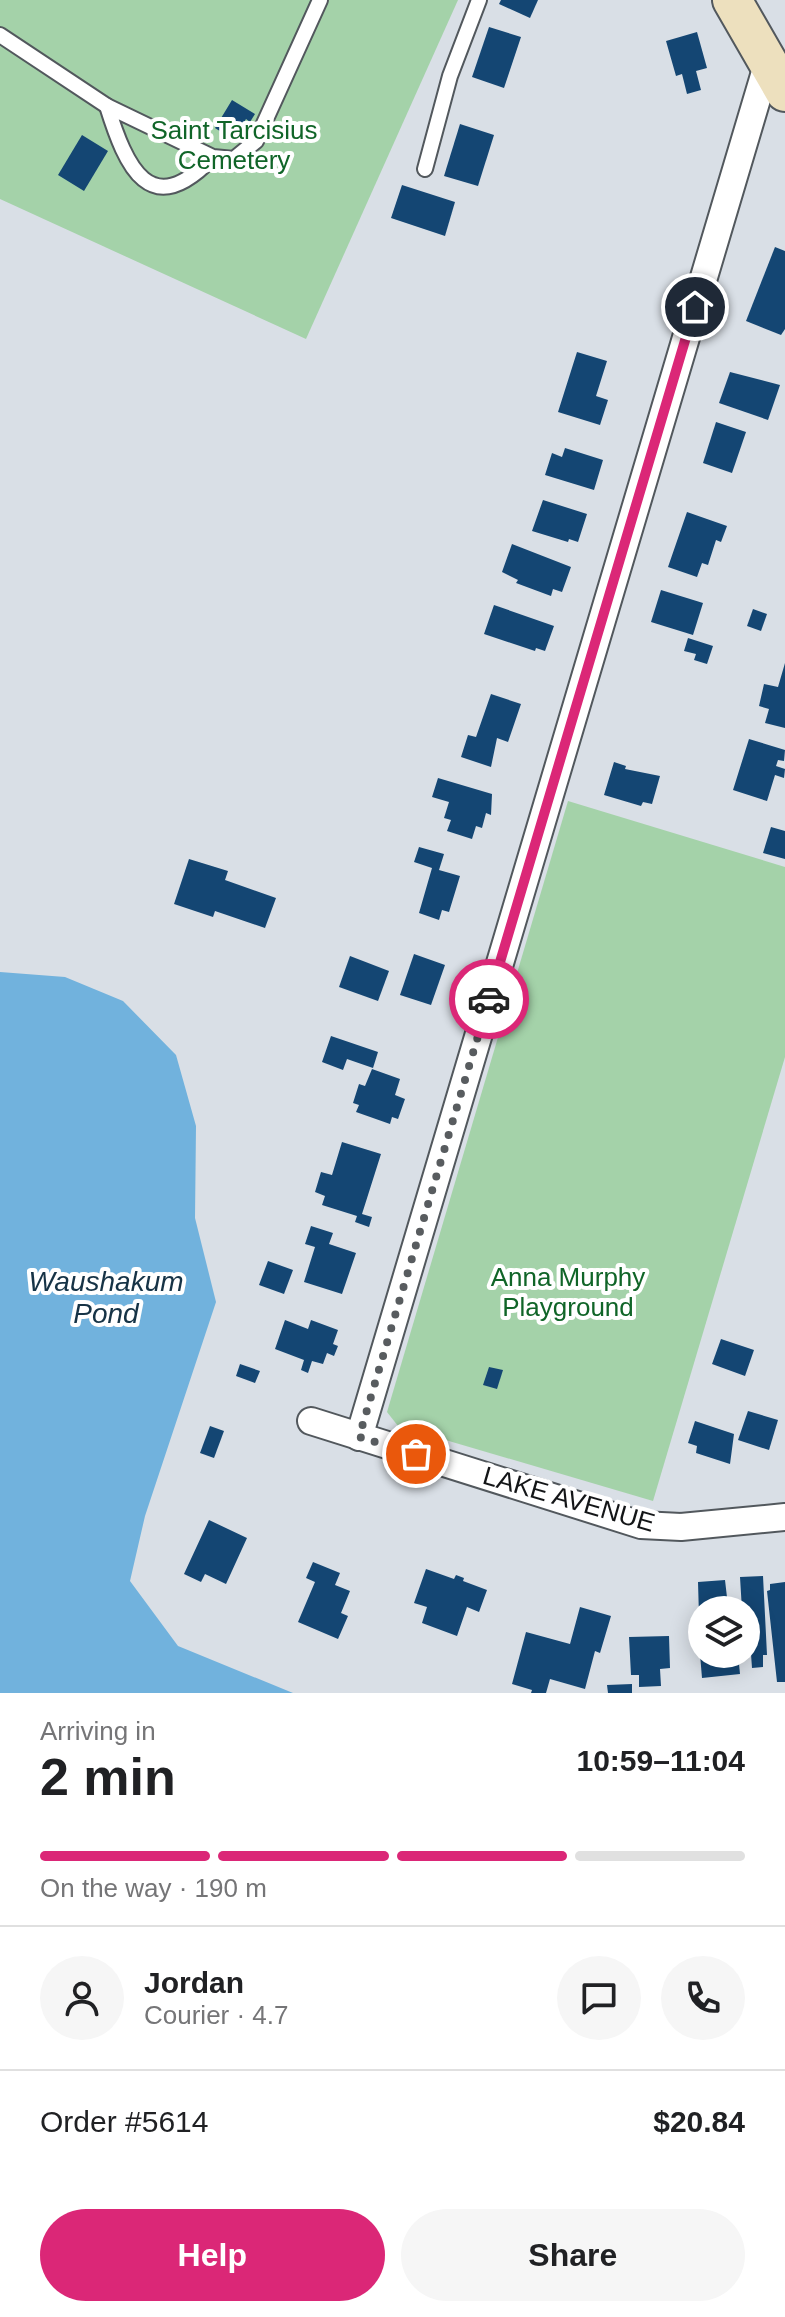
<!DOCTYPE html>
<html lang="en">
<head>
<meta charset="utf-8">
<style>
  :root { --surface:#fff; --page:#f6f6f6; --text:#202124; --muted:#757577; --line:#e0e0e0; --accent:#db2777 }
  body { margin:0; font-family:Arial,sans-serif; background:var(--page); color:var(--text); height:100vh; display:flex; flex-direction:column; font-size:30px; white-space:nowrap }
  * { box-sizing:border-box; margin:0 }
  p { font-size:26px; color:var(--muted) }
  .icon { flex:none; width:44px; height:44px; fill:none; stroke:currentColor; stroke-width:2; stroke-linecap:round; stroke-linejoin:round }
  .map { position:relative; height:1693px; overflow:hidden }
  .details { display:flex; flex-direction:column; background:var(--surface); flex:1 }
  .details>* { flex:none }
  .buttons { position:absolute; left:688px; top:1596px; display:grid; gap:16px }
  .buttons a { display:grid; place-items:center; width:72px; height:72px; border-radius:50%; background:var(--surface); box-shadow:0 4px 20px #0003; font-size:40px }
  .pin { position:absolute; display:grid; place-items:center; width:68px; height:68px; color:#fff; margin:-34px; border:4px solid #fff; border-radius:50%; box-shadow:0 2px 8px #0007 }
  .courier { position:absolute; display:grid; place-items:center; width:80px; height:80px; margin:-40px; border:6px solid #db2777; border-radius:50%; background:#fff; color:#222; box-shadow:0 2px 10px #0007 }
  .headline em { font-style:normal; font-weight:700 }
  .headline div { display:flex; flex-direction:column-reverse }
  .headline { display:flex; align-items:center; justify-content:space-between; height:136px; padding:0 40px }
  h1 { font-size:52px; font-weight:700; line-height:60px }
  .bar { display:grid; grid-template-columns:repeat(4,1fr); gap:12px 8px; align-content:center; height:96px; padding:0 40px }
  .bar i { height:10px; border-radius:6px; background:var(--line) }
  .bar .selected { background:var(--accent) }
  .bar p { grid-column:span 4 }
  .line { display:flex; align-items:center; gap:20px; padding:0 40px; border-top:2px solid var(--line) }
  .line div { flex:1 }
  .round { display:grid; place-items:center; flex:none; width:84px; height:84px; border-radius:42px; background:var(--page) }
  .action { display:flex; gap:16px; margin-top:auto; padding:16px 40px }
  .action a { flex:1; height:92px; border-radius:48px; background:var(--accent); color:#fff; font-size:32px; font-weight:700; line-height:92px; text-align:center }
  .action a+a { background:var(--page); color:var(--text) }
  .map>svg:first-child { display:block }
  .green { fill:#a4d2a9 }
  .water { fill:#71b2dd }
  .building { fill:#144673 }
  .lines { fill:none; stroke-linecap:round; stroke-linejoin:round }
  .lane-casing { stroke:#52585d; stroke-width:18 }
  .street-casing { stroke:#52585d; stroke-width:30 }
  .secondary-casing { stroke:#52585d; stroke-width:42 }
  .lane { stroke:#fff; stroke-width:14 }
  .street { stroke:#fff; stroke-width:26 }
  .secondary { stroke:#ede0be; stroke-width:38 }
  .done { stroke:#585c5f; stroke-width:8; stroke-dasharray:0 14.4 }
  .route { stroke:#db2777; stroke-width:10 }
  .labels { text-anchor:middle; stroke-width:8; stroke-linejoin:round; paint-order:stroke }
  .park-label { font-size:26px; fill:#106528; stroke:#fff }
  .street-label { font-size:26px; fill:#131517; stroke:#fff }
  .water-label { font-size:28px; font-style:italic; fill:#163346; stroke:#fff }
</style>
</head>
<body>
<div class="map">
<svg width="785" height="1693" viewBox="0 0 785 1693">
  <rect width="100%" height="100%" fill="#d9dfe6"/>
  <g class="green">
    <polygon points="0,0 458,0 306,339 0,199"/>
    <polygon points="568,801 785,867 785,1057 653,1501 398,1426 387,1412"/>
  </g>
  <polygon class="water" points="0,972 65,977 123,1001 176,1055 196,1126 195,1218 216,1302 145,1516 130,1581 178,1646 293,1693 0,1693"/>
  <g class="building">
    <polygon points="501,0 538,0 530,18 499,4"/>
    <polygon points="489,27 521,37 504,88 472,77"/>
    <polygon points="697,32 707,68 696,71 701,90 687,94 682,74 676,76 666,41"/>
    <polygon points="232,100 255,114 250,122 246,119 234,140 215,128"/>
    <polygon points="460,124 494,135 478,186 444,176"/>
    <polygon points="82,135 108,151 84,191 58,175"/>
    <polygon points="402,185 455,202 445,236 391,218"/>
    <polygon points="775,247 785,251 785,329 781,335 746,321"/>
    <polygon points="577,352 607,361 596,396 608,400 600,425 558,412"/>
    <polygon points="730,372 780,385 768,420 719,403"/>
    <polygon points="716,422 746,432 732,473 703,463"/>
    <polygon points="565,448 603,460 594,490 545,475 552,453 562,457"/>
    <polygon points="543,500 587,514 578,542 569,539 568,542 532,531"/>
    <polygon points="687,512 727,526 721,542 716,540 708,565 702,563 697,577 668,567"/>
    <polygon points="512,544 571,567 562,592 553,589 551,596 516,583 518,580 502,572"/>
    <polygon points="661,590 703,603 693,635 651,622"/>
    <polygon points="494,605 554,626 545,651 536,648 535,651 484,634"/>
    <polygon points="753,609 767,614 761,631 747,626"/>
    <polygon points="688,638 713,646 707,664 694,660 696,654 684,651"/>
    <polygon points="785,663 785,728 765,723 769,709 759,706 764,684 778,687"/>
    <polygon points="491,694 521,704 508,742 497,738 491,767 461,757 468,735 476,737"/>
    <polygon points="749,739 785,750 784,761 778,760 776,766 785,769 784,778 775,775 767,801 733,790"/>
    <polygon points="614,762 626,766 625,769 660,776 652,804 643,802 641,806 604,795"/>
    <polygon points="438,778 492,794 491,815 486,813 482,828 476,826 472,839 447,831 451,820 444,818 449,802 432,797"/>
    <polygon points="771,827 785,831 785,859 763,853"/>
    <polygon points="419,847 444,854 439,870 460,876 449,912 442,910 439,920 419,913 432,868 414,862"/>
    <polygon points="189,859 228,871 225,880 276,898 265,928 215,911 213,917 174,904"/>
    <polygon points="414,954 445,965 431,1005 400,995"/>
    <polygon points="350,956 389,971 378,1001 339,987"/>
    <polygon points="331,1036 378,1052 373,1068 347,1059 343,1070 322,1062"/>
    <polygon points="372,1069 400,1079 395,1095 405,1099 398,1119 392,1117 390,1124 356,1112 359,1105 353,1103 359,1084 365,1086"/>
    <polygon points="342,1142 381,1154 362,1214 372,1217 369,1227 355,1222 357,1216 322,1205 325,1196 315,1192 321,1172 332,1175"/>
    <polygon points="311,1226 333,1233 329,1244 356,1253 342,1294 304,1282 315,1247 305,1244"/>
    <polygon points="268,1261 293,1270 284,1294 259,1285"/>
    <polygon points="285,1320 308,1329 311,1320 338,1330 333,1344 338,1346 334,1356 327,1353 323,1364 312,1361 308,1373 301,1370 304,1360 275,1349"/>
    <polygon points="721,1339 754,1350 745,1376 712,1364"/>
    <polygon points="240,1364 260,1371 255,1383 236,1376"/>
    <polygon points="489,1367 503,1370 497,1389 483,1385"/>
    <polygon points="748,1411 778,1420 769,1450 738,1440"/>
    <polygon points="695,1421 734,1434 730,1464 696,1453 697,1446 688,1443"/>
    <polygon points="210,1426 224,1431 214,1458 200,1453"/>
    <polygon points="209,1520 247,1538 226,1584 205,1574 201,1582 184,1574"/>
    <polygon points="313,1562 340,1573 335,1585 350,1591 341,1613 348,1616 338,1639 298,1622 315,1582 306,1578"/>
    <polygon points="426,1569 454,1579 456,1575 464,1578 463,1581 487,1590 479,1612 467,1607 457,1636 422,1623 427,1607 414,1603"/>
    <polygon points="763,1576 767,1655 763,1655 763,1667 752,1668 751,1654 746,1655 746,1610 742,1610 740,1577"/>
    <polygon points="725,1580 728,1606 734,1605 734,1610 702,1610 700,1650 698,1582"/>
    <polygon points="785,1582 785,1682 777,1682 767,1591 770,1590 770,1584"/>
    <polygon points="580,1607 611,1616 600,1653 595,1651 585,1689 550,1679 546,1693 531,1693 532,1690 512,1684 526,1632 570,1644"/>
    <polygon points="669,1636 670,1668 660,1669 661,1686 639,1687 639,1675 631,1675 629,1637"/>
    <polygon points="700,1654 738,1654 740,1674 702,1678"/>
    <polygon points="632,1684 632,1693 608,1693 607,1685"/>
  </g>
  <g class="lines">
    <g class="lane-casing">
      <g id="lane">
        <polyline points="0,35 107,106"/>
        <path d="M 213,157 C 150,223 126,167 107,106 L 213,157 L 234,159 L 256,141 L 320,0"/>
        <polyline points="425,169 450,76 479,0"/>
      </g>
    </g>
    <g class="street-casing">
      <g id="street">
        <polyline points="311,1421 641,1525 681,1527 785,1517"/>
        <polyline points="359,1437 768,62"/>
      </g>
    </g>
    <g class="secondary-casing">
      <polyline id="secondary" points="732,0 785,92"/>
    </g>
    <use href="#lane" class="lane"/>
    <use href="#street" class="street"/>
    <use href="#secondary" class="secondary"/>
  </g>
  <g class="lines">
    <polyline class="done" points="416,1454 359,1437 489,999"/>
    <polyline class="route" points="489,999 695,307"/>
  </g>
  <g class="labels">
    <g class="park-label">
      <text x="234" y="139">Saint Tarcisius<tspan x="234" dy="30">Cemetery</tspan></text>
      <text x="568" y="1286">Anna Murphy<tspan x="568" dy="30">Playground</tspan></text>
    </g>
    <g class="street-label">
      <text transform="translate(569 1499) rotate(16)" y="9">LAKE AVENUE</text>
    </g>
    <g class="water-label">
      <text x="106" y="1291">Waushakum<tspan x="106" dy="32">Pond</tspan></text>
    </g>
  </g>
</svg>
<div class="buttons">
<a><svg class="icon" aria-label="layers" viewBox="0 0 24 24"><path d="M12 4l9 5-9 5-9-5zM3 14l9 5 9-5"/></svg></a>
</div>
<div class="pin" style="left:416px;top:1454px;background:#ea580c"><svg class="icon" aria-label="bag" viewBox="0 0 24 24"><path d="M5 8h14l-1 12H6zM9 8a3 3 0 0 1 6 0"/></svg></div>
<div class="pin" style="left:695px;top:307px;background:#1f2937"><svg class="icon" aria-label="home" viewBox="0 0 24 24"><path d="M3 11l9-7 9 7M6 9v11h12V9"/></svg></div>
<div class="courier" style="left:489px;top:999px"><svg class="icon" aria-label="car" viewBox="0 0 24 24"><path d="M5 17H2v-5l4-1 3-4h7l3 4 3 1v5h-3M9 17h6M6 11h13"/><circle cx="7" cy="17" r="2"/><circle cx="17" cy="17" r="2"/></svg></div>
</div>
<section class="details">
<div class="headline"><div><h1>2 min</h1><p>Arriving in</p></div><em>10:59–11:04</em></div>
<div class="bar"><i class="selected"></i><i class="selected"></i><i class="selected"></i><i></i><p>On the way · 190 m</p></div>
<div class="line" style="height:144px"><a class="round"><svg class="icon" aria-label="person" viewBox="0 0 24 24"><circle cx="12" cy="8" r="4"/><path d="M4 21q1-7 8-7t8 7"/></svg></a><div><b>Jordan</b><p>Courier · 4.7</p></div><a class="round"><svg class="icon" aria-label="chat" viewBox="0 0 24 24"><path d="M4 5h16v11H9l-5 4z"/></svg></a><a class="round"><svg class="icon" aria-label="phone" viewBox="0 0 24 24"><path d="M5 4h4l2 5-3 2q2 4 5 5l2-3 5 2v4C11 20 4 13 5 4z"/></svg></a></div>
<div class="line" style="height:104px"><div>Order #5614</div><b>$20.84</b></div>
<div class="action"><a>Help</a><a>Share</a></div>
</section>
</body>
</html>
